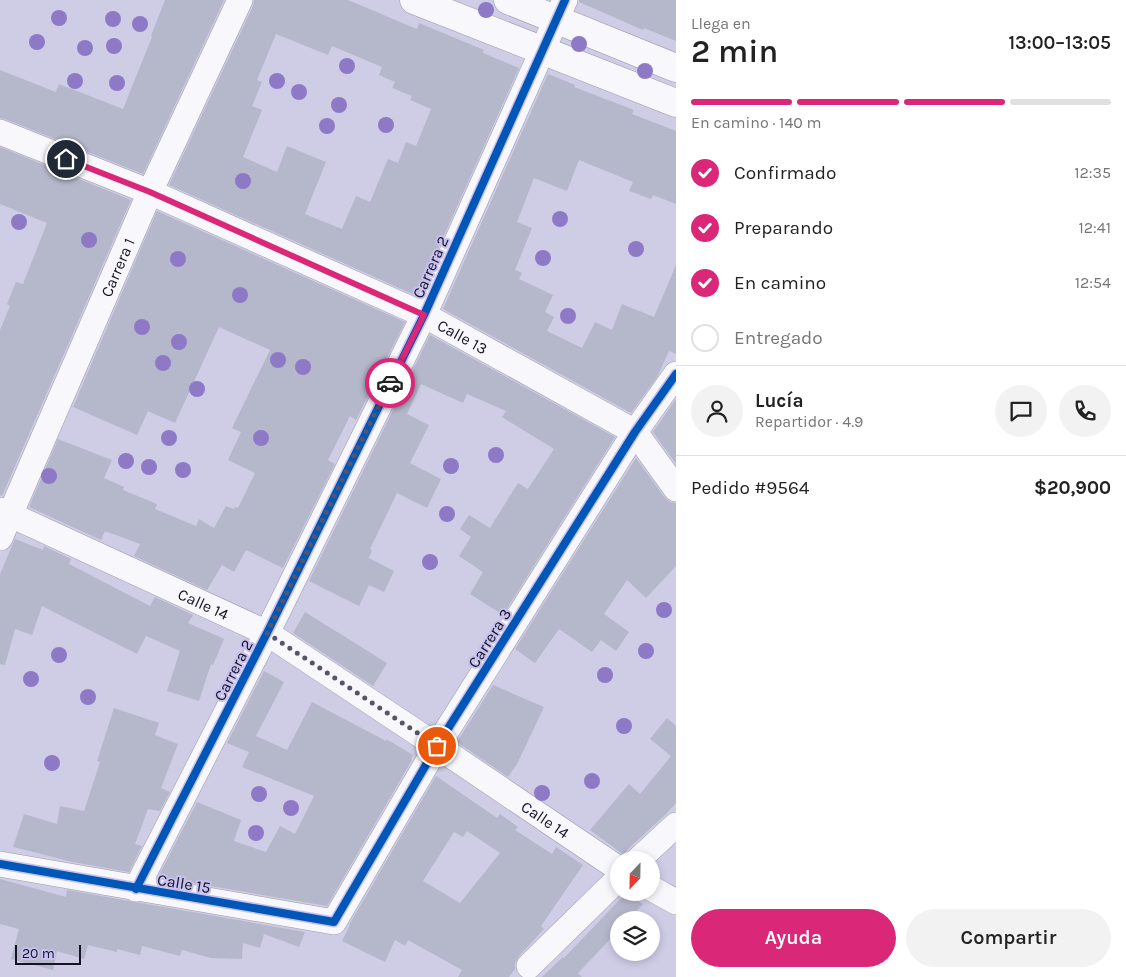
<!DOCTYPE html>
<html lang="es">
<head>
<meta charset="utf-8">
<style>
  :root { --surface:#fff; --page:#f2f2f2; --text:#222; --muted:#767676; --line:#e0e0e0; --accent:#db2777 }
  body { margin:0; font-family:Karla,sans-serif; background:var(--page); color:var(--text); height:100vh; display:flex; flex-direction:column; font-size:19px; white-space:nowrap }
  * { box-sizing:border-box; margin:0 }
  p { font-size:16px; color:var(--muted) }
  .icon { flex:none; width:28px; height:28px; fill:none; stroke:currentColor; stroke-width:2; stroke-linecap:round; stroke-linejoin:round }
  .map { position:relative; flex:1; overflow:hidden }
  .panel { display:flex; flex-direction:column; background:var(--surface); width:450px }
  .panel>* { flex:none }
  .needle { width:32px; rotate:202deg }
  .fabs { position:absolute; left:610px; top:851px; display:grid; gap:10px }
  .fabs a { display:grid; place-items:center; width:50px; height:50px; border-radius:50%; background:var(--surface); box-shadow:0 2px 8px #0003; font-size:25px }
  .scale { position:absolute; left:15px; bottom:12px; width:66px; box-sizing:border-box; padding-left:5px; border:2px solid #161424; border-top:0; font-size:14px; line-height:18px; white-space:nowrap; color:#161424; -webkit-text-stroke:4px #c7c1f0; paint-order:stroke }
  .pin { position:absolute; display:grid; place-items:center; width:42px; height:42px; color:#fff; margin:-21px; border:2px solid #fff; border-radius:50%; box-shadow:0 1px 5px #0007 }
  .courier { position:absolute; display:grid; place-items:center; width:50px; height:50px; margin:-25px; border:4px solid #db2777; border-radius:50%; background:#fff; color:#222; box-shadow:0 1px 6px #0007 }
  .summary em { font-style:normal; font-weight:600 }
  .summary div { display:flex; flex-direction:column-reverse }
  .summary { display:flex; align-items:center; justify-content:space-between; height:85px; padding:0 15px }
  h1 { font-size:32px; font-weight:600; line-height:38px }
  .bar { display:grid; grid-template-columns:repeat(4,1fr); gap:8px 5px; align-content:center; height:60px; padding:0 15px }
  .bar i { height:6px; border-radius:4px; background:var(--line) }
  .bar .current { background:var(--accent) }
  .bar p { grid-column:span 4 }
  .line { display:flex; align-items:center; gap:12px; padding:0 15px; border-top:1px solid var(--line) }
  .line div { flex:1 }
  .round { display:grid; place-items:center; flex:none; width:52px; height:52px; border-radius:26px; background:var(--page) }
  ol { padding:0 15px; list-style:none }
  li { display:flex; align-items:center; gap:15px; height:55px }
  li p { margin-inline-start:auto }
  li .icon { padding:5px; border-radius:50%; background:var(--accent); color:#fff; stroke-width:4 }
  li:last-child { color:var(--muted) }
  li i { width:28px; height:28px; border:2px solid var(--line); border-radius:50% }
  .button { display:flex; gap:10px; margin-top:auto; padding:10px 15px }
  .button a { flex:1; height:58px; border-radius:30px; background:var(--accent); color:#fff; font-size:20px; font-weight:600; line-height:58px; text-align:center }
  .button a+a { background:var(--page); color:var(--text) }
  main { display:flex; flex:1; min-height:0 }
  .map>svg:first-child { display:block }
  .building { fill:#b5b7cb; fill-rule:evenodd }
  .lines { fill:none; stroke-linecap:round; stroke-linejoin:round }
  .street-casing { stroke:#9c9aad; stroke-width:26 }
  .secondary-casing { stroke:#9c9aad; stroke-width:29 }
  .street { stroke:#f8f7fb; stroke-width:25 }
  .secondary { stroke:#f8f7fb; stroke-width:28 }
  .cycleway-casing { stroke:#c7c1f0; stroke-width:11 }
  .cycleway { stroke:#0057b8; stroke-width:8 }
  .tree { fill:#8e79c6 }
  .done { stroke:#575468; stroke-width:5; stroke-dasharray:0 9 }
  .route { stroke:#db2777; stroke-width:6 }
  .labels { text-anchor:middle; stroke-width:4; stroke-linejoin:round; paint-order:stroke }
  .street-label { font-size:16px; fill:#161424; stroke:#c7c1f0 }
</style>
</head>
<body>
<main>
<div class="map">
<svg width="676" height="977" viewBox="0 0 676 977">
  <rect width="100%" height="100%" fill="#cfcce6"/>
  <g class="building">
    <polygon points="165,0 224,0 143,174 5,119 0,118 0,70 56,92 59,84 123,109 152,37 151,36"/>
    <path d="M 254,0 L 348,0 L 417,29 L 419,23 L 460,40 L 484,50 L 483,53 L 519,68 L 417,296 L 169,185 L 253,6 ZM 276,34 L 328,55 L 332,46 L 382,67 L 379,75 L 395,82 L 392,88 L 412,96 L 410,100 L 431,109 L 416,146 L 406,142 L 398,163 L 388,159 L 370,202 L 356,196 L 342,229 L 305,214 L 326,162 L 287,146 L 277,172 L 243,157 L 262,110 L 252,106 L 262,82 L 257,80 Z"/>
    <polygon points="579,0 676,0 676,41 644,28 643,30 579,2"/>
    <polygon points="548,74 575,85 574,87 634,110 632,114 676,131 676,204 653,195 651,199 629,191 633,182 579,160 567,191 534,178 517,222 532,228 515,270 522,273 519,279 553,295 545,312 554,317 547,331 582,348 595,322 612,330 622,304 654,317 676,265 676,354 669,351 657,377 631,413 443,309"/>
    <polygon points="0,147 131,200 2,496 0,495 0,330 10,306 7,304 16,282 23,284 47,223 0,204"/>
    <polygon points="157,211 405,322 356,420 350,416 328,460 335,464 283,568 246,550 234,572 222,565 207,590 134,556 140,544 105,531 101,540 29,507 58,439 112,460 104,478 124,487 123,490 157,504 155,509 196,526 199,519 214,528 226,506 234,509 235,507 238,508 255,473 228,460 241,432 232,428 270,350 219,327 175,423 148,411 137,435 73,407"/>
    <polygon points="430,335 615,437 503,615 470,594 483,572 459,556 471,537 460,529 469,515 490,528 518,483 528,489 554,449 502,417 506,411 467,394 463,403 421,384 407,414 429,425 410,463 441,479 427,508 397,493 370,549 372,550 369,558 394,571 384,592 369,585 359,606 309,581"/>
    <polygon points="676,399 676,464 653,432"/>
    <polygon points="636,458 664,497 670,502 676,503 676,566 646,598 627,580 604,614 629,632 616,651 601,640 592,652 559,629 535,663 515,649"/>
    <polygon points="15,539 43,550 44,546 71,559 69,564 150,606 155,597 193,615 188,623 224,639 213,665 211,664 199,701 167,691 180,651 146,636 137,654 42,606 32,635 15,629 5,665 0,664 0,574"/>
    <polygon points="305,612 387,663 373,686 293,633"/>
    <polygon points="264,671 284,682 256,736 287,750 312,702 386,741 386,739 413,755 411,759 412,760 327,906 158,877 197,802 241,820 234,841 266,852 280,826 295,834 314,796 242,767 249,752 227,743"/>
    <polygon points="493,685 544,707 517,764 508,777 457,742"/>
    <polygon points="114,708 159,723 155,735 178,744 161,788 170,792 160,811 148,809 135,844 142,846 129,872 73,862 13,847 24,814 57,824 60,806 84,811 100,762 97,761"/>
    <polygon points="667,718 676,726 676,803 666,814 628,849 624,855 590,830 629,784 640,794 671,756 650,739"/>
    <path d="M 436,776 L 497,818 L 500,814 L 518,827 L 515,830 L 552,854 L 556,847 L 583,865 L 541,926 L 544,929 L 519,956 L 515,963 L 515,969 L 509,977 L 458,977 L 462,970 L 408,940 L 405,946 L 395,940 L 385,962 L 342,941 L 350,925 L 349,925 ZM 467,831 L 500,853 L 460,903 L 423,881 L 454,832 L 463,837 Z"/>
    <polygon points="0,879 66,897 67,890 305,932 299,947 264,934 260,948 243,943 242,959 211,958 182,950 180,956 142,946 140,955 117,949 117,952 88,945 84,959 57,951 53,970 11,959 19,929 0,924"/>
    <polygon points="626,893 643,904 628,920 619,920 619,930 578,973 582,977 542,977 563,957 564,958"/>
  </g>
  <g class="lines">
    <g class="street-casing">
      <g id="street">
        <path id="s1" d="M 0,132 L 150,192 L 424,315 L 635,432 L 676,489"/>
        <path id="s2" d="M 0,510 L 267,633 L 437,746 L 619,869"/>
        <path id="s3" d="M 0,538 L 150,192 L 240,0"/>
        <polyline points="638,860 676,825"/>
        <polyline points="0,864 334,922 437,746 635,432 676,374"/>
        <polyline points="651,888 676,902"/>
        <polyline points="136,889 267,633 424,315 565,0"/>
        <polyline points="529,966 619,878"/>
      </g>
    </g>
    <g class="secondary-casing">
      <g id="secondary">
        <polyline points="414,0 676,103"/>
        <polyline points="508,0 676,68"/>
      </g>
    </g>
    <use href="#street" class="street"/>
    <use href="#secondary" class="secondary"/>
    <g class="cycleway-casing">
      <g id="cycleway">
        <polyline points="0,864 334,922 437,746 635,432 676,374"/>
        <polyline points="136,889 267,633 424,315 565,0"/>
      </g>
    </g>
    <use href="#cycleway" class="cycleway"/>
  </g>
  <g class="tree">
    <circle cx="486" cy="10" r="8"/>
    <circle cx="59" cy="18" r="8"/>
    <circle cx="113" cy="19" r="8"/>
    <circle cx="140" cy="24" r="8"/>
    <circle cx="37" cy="42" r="8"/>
    <circle cx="579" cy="44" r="8"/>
    <circle cx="114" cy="46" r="8"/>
    <circle cx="85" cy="48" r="8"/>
    <circle cx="347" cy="66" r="8"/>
    <circle cx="645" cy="71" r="8"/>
    <circle cx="75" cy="81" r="8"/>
    <circle cx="277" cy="81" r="8"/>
    <circle cx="117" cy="83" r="8"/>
    <circle cx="299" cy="92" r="8"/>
    <circle cx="339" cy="105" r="8"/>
    <circle cx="386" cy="125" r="8"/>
    <circle cx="327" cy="126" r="8"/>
    <circle cx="243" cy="181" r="8"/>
    <circle cx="560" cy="219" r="8"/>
    <circle cx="19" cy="222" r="8"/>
    <circle cx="89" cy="240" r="8"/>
    <circle cx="636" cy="249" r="8"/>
    <circle cx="543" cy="258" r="8"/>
    <circle cx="178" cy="259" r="8"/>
    <circle cx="240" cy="295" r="8"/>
    <circle cx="568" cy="316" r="8"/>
    <circle cx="142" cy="327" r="8"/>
    <circle cx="179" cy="342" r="8"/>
    <circle cx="278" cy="360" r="8"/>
    <circle cx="163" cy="363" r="8"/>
    <circle cx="303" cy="367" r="8"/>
    <circle cx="197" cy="389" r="8"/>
    <circle cx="169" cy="438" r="8"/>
    <circle cx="261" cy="438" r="8"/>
    <circle cx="496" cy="455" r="8"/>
    <circle cx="126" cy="461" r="8"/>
    <circle cx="451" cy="466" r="8"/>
    <circle cx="149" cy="467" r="8"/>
    <circle cx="183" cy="470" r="8"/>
    <circle cx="49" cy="476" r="8"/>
    <circle cx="447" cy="514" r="8"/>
    <circle cx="430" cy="562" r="8"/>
    <circle cx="664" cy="610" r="8"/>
    <circle cx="646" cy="651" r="8"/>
    <circle cx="59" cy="655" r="8"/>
    <circle cx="605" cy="675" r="8"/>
    <circle cx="31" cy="679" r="8"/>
    <circle cx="88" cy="697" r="8"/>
    <circle cx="624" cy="726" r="8"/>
    <circle cx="52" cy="763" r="8"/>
    <circle cx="592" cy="781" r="8"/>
    <circle cx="542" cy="793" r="8"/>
    <circle cx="259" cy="794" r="8"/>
    <circle cx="291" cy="808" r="8"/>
    <circle cx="256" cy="833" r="8"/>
  </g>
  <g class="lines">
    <polyline class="done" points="390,383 267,633 437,746"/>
    <polyline class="route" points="66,159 150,192 424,315 390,383"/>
  </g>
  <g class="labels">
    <g class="street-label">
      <text transform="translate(430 267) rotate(-66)" y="6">Carrera 2</text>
      <text dy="6" stroke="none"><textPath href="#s3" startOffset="295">Carrera 1</textPath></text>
      <text dy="6" stroke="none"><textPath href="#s1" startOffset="506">Calle 13</textPath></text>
      <text dy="6" stroke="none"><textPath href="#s2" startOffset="224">Calle 14</textPath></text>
      <text transform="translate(489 638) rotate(-58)" y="6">Carrera 3</text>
      <text transform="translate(233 670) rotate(-63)" y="6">Carrera 2</text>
      <text dy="6" stroke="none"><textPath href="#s2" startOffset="629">Calle 14</textPath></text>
      <text transform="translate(184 883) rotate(9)" y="6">Calle 15</text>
    </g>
  </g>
</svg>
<div class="fabs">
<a><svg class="needle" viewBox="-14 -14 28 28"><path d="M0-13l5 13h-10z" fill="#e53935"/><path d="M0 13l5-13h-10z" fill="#767676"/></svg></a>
<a><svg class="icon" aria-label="layers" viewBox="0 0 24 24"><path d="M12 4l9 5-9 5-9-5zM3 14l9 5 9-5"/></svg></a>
</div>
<div class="scale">20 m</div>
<div class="pin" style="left:437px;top:746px;background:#ea580c"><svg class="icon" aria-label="bag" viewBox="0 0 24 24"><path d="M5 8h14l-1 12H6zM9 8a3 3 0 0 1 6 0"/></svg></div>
<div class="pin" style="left:66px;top:159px;background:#1f2937"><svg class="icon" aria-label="home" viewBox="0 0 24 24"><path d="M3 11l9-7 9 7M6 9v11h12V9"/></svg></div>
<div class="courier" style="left:390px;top:383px"><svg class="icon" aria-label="car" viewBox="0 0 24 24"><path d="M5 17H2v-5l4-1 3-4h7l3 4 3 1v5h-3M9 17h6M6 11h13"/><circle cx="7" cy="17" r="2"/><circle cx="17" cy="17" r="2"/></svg></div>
</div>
<section class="panel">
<div class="summary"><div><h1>2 min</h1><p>Llega en</p></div><em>13:00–13:05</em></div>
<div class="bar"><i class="current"></i><i class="current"></i><i class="current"></i><i></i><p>En camino · 140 m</p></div>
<ol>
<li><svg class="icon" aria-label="check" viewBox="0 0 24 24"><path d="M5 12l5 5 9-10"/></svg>Confirmado<p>12:35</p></li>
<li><svg class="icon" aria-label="check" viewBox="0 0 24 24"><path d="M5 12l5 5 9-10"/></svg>Preparando<p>12:41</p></li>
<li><svg class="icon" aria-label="check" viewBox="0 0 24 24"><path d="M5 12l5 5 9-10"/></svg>En camino<p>12:54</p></li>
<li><i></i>Entregado</li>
</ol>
<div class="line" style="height:90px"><a class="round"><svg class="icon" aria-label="person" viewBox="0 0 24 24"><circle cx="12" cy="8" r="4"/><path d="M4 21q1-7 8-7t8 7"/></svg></a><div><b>Lucía</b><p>Repartidor · 4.9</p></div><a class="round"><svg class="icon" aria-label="chat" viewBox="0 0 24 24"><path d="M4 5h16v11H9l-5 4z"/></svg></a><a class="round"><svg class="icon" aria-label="phone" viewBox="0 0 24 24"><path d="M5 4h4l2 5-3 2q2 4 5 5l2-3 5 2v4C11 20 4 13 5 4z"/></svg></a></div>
<div class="line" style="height:65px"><div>Pedido #9564</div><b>$20,900</b></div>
<div class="button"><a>Ayuda</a><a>Compartir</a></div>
</section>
</main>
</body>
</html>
